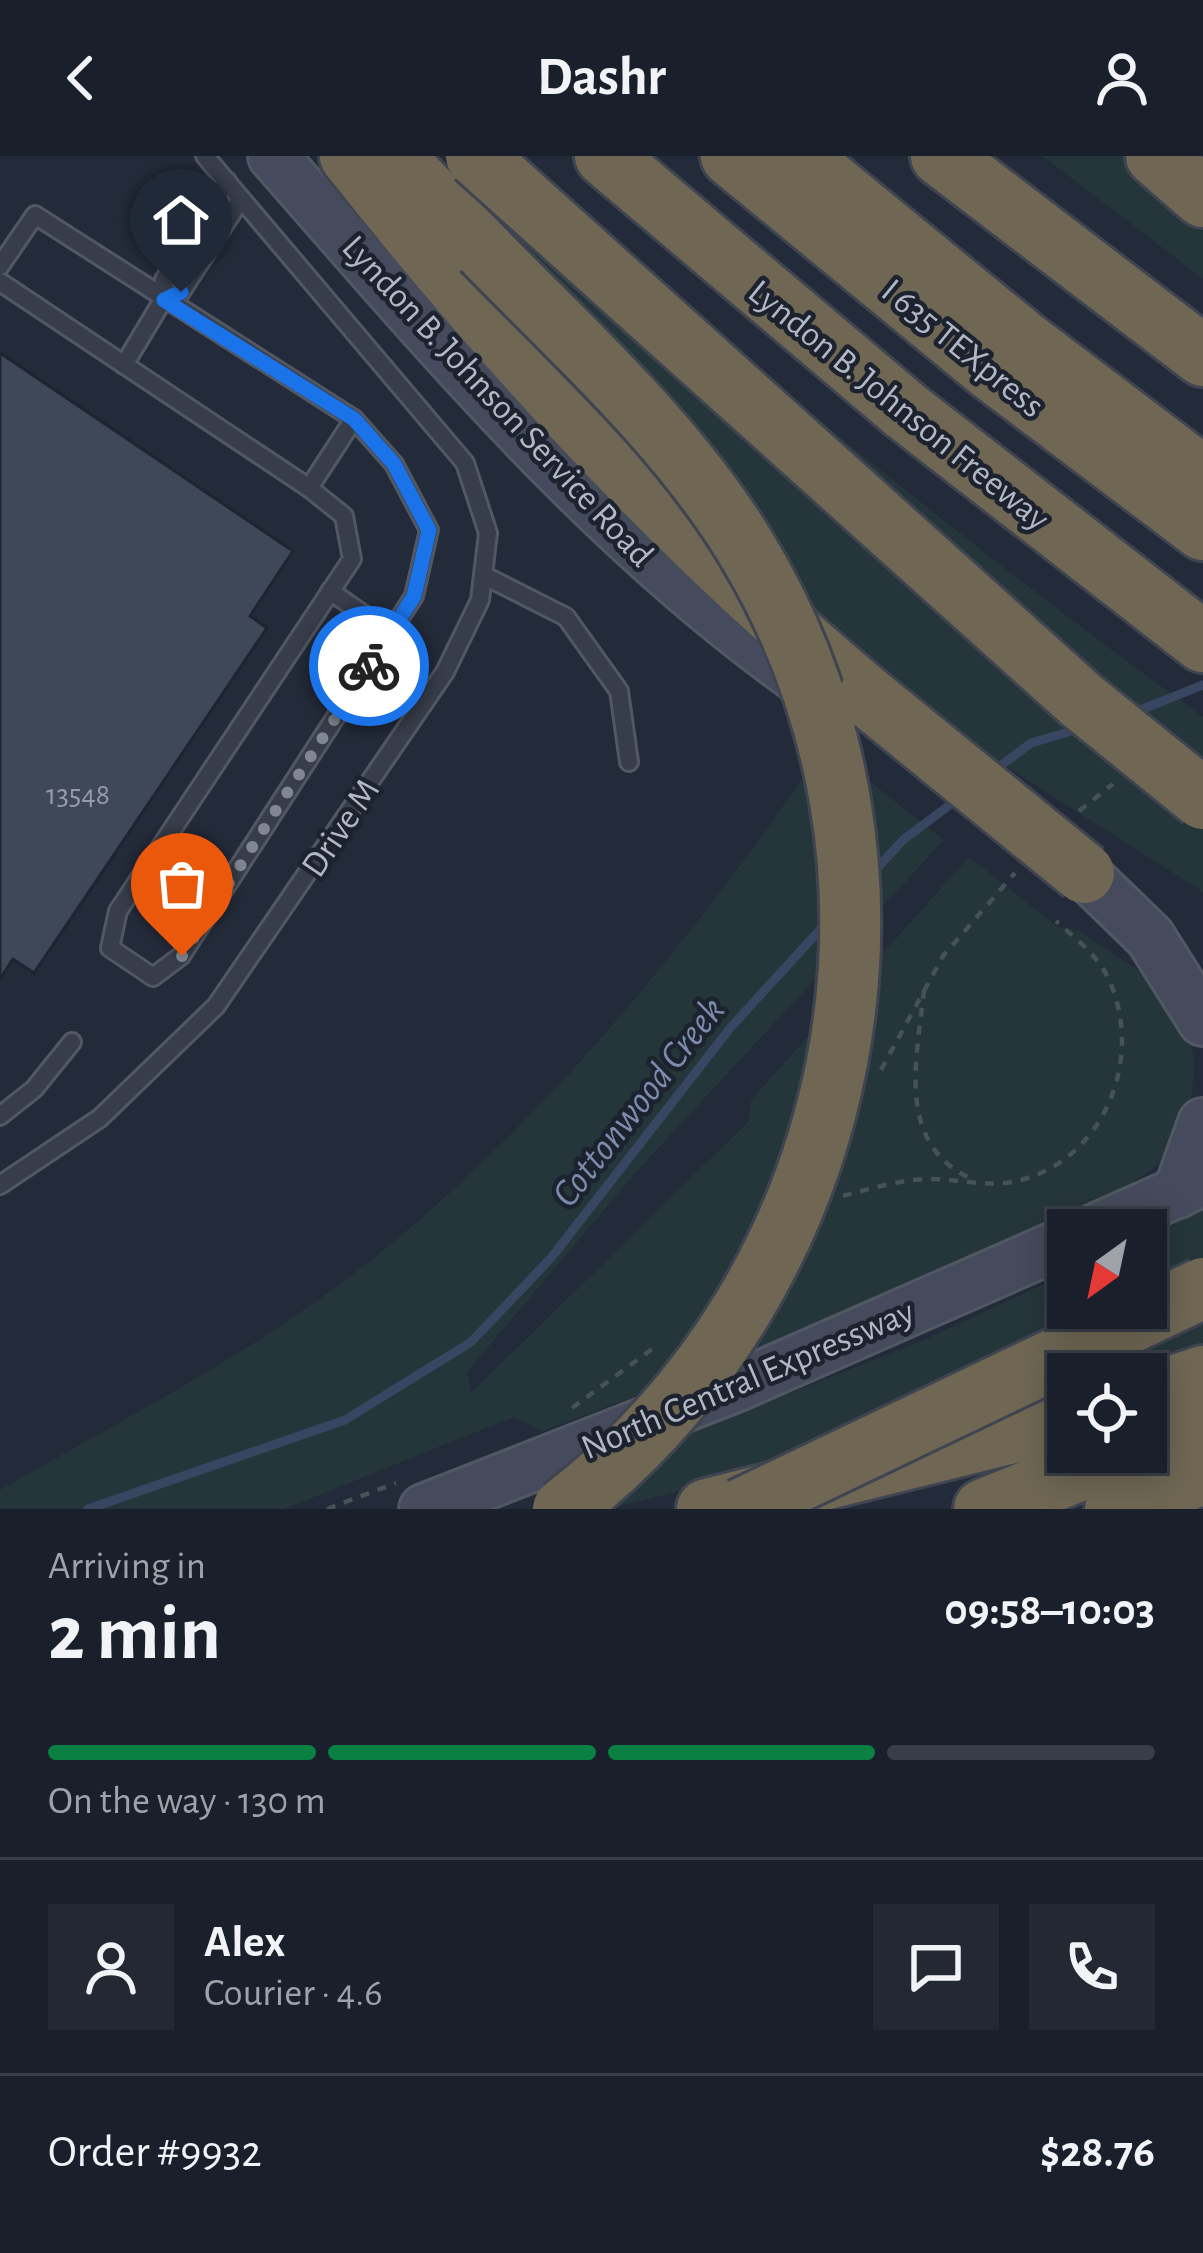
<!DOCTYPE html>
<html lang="en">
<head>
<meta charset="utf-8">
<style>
  :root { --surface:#1a202b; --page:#232833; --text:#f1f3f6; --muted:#9fa3a9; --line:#383e47; --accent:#0b8043 }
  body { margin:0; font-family:"Alegreya Sans",sans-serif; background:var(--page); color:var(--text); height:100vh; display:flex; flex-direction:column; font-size:45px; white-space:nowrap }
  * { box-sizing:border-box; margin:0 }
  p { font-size:39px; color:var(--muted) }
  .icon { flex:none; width:66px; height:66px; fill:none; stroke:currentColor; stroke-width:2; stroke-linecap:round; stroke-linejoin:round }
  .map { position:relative; height:1353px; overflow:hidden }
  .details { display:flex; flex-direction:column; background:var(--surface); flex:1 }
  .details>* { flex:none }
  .needle { width:78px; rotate:213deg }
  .controls { position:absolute; left:1047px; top:1053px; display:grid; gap:24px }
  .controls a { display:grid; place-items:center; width:120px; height:120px; border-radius:0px; background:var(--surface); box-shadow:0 6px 30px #0003,0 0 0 3px var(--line); font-size:60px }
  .pin { position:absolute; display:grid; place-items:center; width:102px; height:102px; color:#fff; margin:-123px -51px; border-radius:50% 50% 50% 0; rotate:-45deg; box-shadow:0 0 12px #0007 }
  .pin .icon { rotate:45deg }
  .courier { position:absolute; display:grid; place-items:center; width:120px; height:120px; margin:-60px; border:9px solid #1a73e8; border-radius:50%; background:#fff; color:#222; box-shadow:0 3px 15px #0007 }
  .headline em { font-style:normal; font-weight:700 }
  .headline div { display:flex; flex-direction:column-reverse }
  .headline { display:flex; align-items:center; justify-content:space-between; height:204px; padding:0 48px }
  h1 { font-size:78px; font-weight:700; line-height:90px }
  .bar { display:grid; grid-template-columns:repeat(4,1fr); gap:18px 12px; align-content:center; height:144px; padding:0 48px }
  .bar i { height:15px; border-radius:9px; background:var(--line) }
  .bar .active { background:var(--accent) }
  .bar p { grid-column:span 4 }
  .line { display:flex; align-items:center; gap:30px; padding:0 48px; border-top:3px solid var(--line) }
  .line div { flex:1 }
  .round { display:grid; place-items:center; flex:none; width:126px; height:126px; border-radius:0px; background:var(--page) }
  header { display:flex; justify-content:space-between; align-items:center; height:156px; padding:0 48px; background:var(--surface); font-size:54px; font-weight:700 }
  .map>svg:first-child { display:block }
  .green { fill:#25363a }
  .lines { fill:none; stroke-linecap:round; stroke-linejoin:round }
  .stream { stroke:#394662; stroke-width:9 }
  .building { fill:#3f4859; stroke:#1e2430; stroke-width:3 }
  .lane-casing { stroke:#525764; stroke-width:22 }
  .secondary-casing { stroke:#525764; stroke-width:54 }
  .highway-casing { stroke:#3f4451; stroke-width:66 }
  .path { stroke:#435357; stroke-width:4.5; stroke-dasharray:9 9; stroke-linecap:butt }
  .lane { stroke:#373d4a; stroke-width:16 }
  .secondary { stroke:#454b5c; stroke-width:48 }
  .highway { stroke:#6f6754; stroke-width:60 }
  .highway-bridge-casing { stroke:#3f4451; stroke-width:66; stroke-linecap:butt }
  .highway-bridge { stroke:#6f6754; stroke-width:60 }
  .done { stroke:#808694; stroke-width:12; stroke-dasharray:0 21.6 }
  .route { stroke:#1a73e8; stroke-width:15 }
  .labels { text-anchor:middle; stroke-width:9; stroke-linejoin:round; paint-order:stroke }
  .number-label { font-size:30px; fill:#959baa }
  .street-label { font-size:36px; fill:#b2b7c5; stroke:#1c222e }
  .water-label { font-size:39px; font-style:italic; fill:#7c8bac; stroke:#1c222e }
</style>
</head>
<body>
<header><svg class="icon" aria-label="back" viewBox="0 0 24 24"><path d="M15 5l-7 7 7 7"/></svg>Dashr<svg class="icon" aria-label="person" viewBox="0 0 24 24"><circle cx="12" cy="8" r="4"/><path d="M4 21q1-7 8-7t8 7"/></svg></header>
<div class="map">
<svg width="1203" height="1353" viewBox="0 0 1203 1353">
  <rect width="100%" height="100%" fill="#232a39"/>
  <g class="green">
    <path d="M 506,0 C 732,195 961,386 1203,561 L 1203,736 L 916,553 L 819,473 L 439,73 Z"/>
    <polygon points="1043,0 1133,0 1203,37 1203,123"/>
    <path d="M 825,590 L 944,684 L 637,1015 L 467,1216 L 471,1237 L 749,965 L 751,944 L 969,701 L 1058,771 L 1079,775 L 1155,825 L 1190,884 L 1195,906 L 1190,954 L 1165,1003 L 1118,1038 L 806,1175 L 543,1275 L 514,1261 L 284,1353 L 0,1353 L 0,1334 C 119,1265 246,1201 356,1116 C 542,971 693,783 825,590 Z"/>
    <polygon points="1203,1053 1203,1197 1136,1218 1068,1218 1068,1237 608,1353 674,1283 917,1187 1068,1117 1068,1152 1146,1152 1146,1080"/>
  </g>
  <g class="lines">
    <g class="stream">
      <polyline points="1133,557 1203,529"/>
      <polyline points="991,617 1031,587 1082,572"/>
      <polyline points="868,722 903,684 959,642"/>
      <polyline points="88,1353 345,1264 471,1186 551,1102 731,871 828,765"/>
    </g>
  </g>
  <polygon class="building" points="0,197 293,395 250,460 267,472 34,817 13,803 0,823"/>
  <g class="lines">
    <g class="lane-casing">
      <g id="lane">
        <polyline points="0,110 35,59 354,263 309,332 0,126"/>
        <polyline points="163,144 181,136 241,43"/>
        <polyline points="124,209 163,144 164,124 227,25"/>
        <polyline points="309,332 344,360 352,403 118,755 110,792 153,821 181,800 414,440 429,374 394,308 354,263"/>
        <polyline points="483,419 566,461 619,535 629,606"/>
        <polyline points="330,435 390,477"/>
        <polyline points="0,960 34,933 72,886"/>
        <polyline points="0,1029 100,962 216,850 445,516 480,444 488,377 465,307 205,0"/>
      </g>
    </g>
    <g class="secondary-casing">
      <g id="secondary">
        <path d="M 273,0 C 441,191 604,388 815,534"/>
        <polyline points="1084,717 1150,781 1203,865"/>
        <polyline points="1178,1037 1203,967"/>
        <polyline points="1093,1074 1203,1025"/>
        <polyline points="424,1353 740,1229 1068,1085"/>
      </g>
    </g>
    <g class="highway-casing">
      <g id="highway">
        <path d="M 350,0 C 506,198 674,379 868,541"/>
        <polyline points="393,0 483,93"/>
        <polyline points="605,0 906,255 1203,486"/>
        <polyline points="731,0 991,214 1203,374"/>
        <polyline points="798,0 1025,186 1203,321"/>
        <polyline points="941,0 1203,200"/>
        <polyline points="1156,0 1203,41"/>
        <polyline points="1146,1239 1203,1220"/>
        <polyline points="1146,1288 1203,1264"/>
        <polyline points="707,1353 1068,1263"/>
        <polyline points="984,1353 1126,1296"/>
        <polyline points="1115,1353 1203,1318"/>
      </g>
    </g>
    <g class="path">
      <polyline points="1079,655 1113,628"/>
      <path d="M 924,834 C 917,904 894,989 974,1024"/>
      <polyline points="881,914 943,800 1015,717"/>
      <path d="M 843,1040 C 869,1033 896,1025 924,1023 C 955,1022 987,1032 1017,1025 C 1103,1005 1144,905 1110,826 C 1099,800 1076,783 1056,765"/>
      <polyline points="572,1252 659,1188"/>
      <polyline points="327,1353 396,1327"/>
    </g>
    <use href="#lane" class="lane"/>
    <use href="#secondary" class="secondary"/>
    <use href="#highway" class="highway"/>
    <g class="highway-bridge-casing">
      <g id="highway-bridge">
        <polyline points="476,0 1081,544 1203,643"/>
        <path d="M 483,93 C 574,187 677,278 746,392 C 939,710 856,1128 563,1353"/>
        <polyline points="868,541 1084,717"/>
        <polyline points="741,1353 1203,1132"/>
      </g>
    </g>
    <use href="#highway-bridge" class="highway-bridge"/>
  </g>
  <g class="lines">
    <polyline class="done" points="182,800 369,510"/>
    <polyline class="route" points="181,136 164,144 354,263 394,308 429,374 414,440 369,510"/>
  </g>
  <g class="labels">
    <g class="number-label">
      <text x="78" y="648">13548</text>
    </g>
    <g class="street-label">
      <text transform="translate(964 191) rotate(39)" y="13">I 635 TEXpress</text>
      <text transform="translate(499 244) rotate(47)" y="13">Lyndon B. Johnson Service Road</text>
      <text transform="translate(900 248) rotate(39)" y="13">Lyndon B. Johnson Freeway</text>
      <text transform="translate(339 671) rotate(-56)" y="13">Drive M</text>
      <text transform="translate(747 1222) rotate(-23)" y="13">North Central Expressway</text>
    </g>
    <g class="water-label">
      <text transform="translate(637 945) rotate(-52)" y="14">Cottonwood Creek</text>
    </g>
  </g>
</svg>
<div class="controls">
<a><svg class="needle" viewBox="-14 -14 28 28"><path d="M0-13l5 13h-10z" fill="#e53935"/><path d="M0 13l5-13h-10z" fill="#9fa3a9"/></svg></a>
<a><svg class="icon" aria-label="locate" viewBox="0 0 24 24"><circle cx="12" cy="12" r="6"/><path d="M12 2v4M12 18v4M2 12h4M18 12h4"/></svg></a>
</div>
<div class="pin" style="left:182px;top:800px;background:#ea580c"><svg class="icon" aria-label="bag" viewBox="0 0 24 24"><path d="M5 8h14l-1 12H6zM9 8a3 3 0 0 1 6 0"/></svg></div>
<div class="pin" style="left:181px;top:136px;background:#1f2937"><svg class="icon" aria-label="home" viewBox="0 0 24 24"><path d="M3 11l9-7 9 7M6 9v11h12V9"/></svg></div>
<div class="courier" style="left:369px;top:510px"><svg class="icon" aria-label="bike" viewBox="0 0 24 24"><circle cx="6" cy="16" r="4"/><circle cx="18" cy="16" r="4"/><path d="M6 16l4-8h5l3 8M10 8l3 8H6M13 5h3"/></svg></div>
</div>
<section class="details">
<div class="headline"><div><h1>2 min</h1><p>Arriving in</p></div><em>09:58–10:03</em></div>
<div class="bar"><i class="active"></i><i class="active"></i><i class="active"></i><i></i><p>On the way · 130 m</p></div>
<div class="line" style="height:216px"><a class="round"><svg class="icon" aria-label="person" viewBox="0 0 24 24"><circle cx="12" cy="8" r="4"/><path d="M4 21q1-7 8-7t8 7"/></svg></a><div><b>Alex</b><p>Courier · 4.6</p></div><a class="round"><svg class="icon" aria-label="chat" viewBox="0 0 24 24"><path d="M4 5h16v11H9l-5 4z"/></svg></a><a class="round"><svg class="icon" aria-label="phone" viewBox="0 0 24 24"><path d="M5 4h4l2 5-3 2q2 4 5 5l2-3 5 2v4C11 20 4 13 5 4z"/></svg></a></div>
<div class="line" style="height:156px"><div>Order #9932</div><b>$28.76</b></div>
</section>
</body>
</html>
